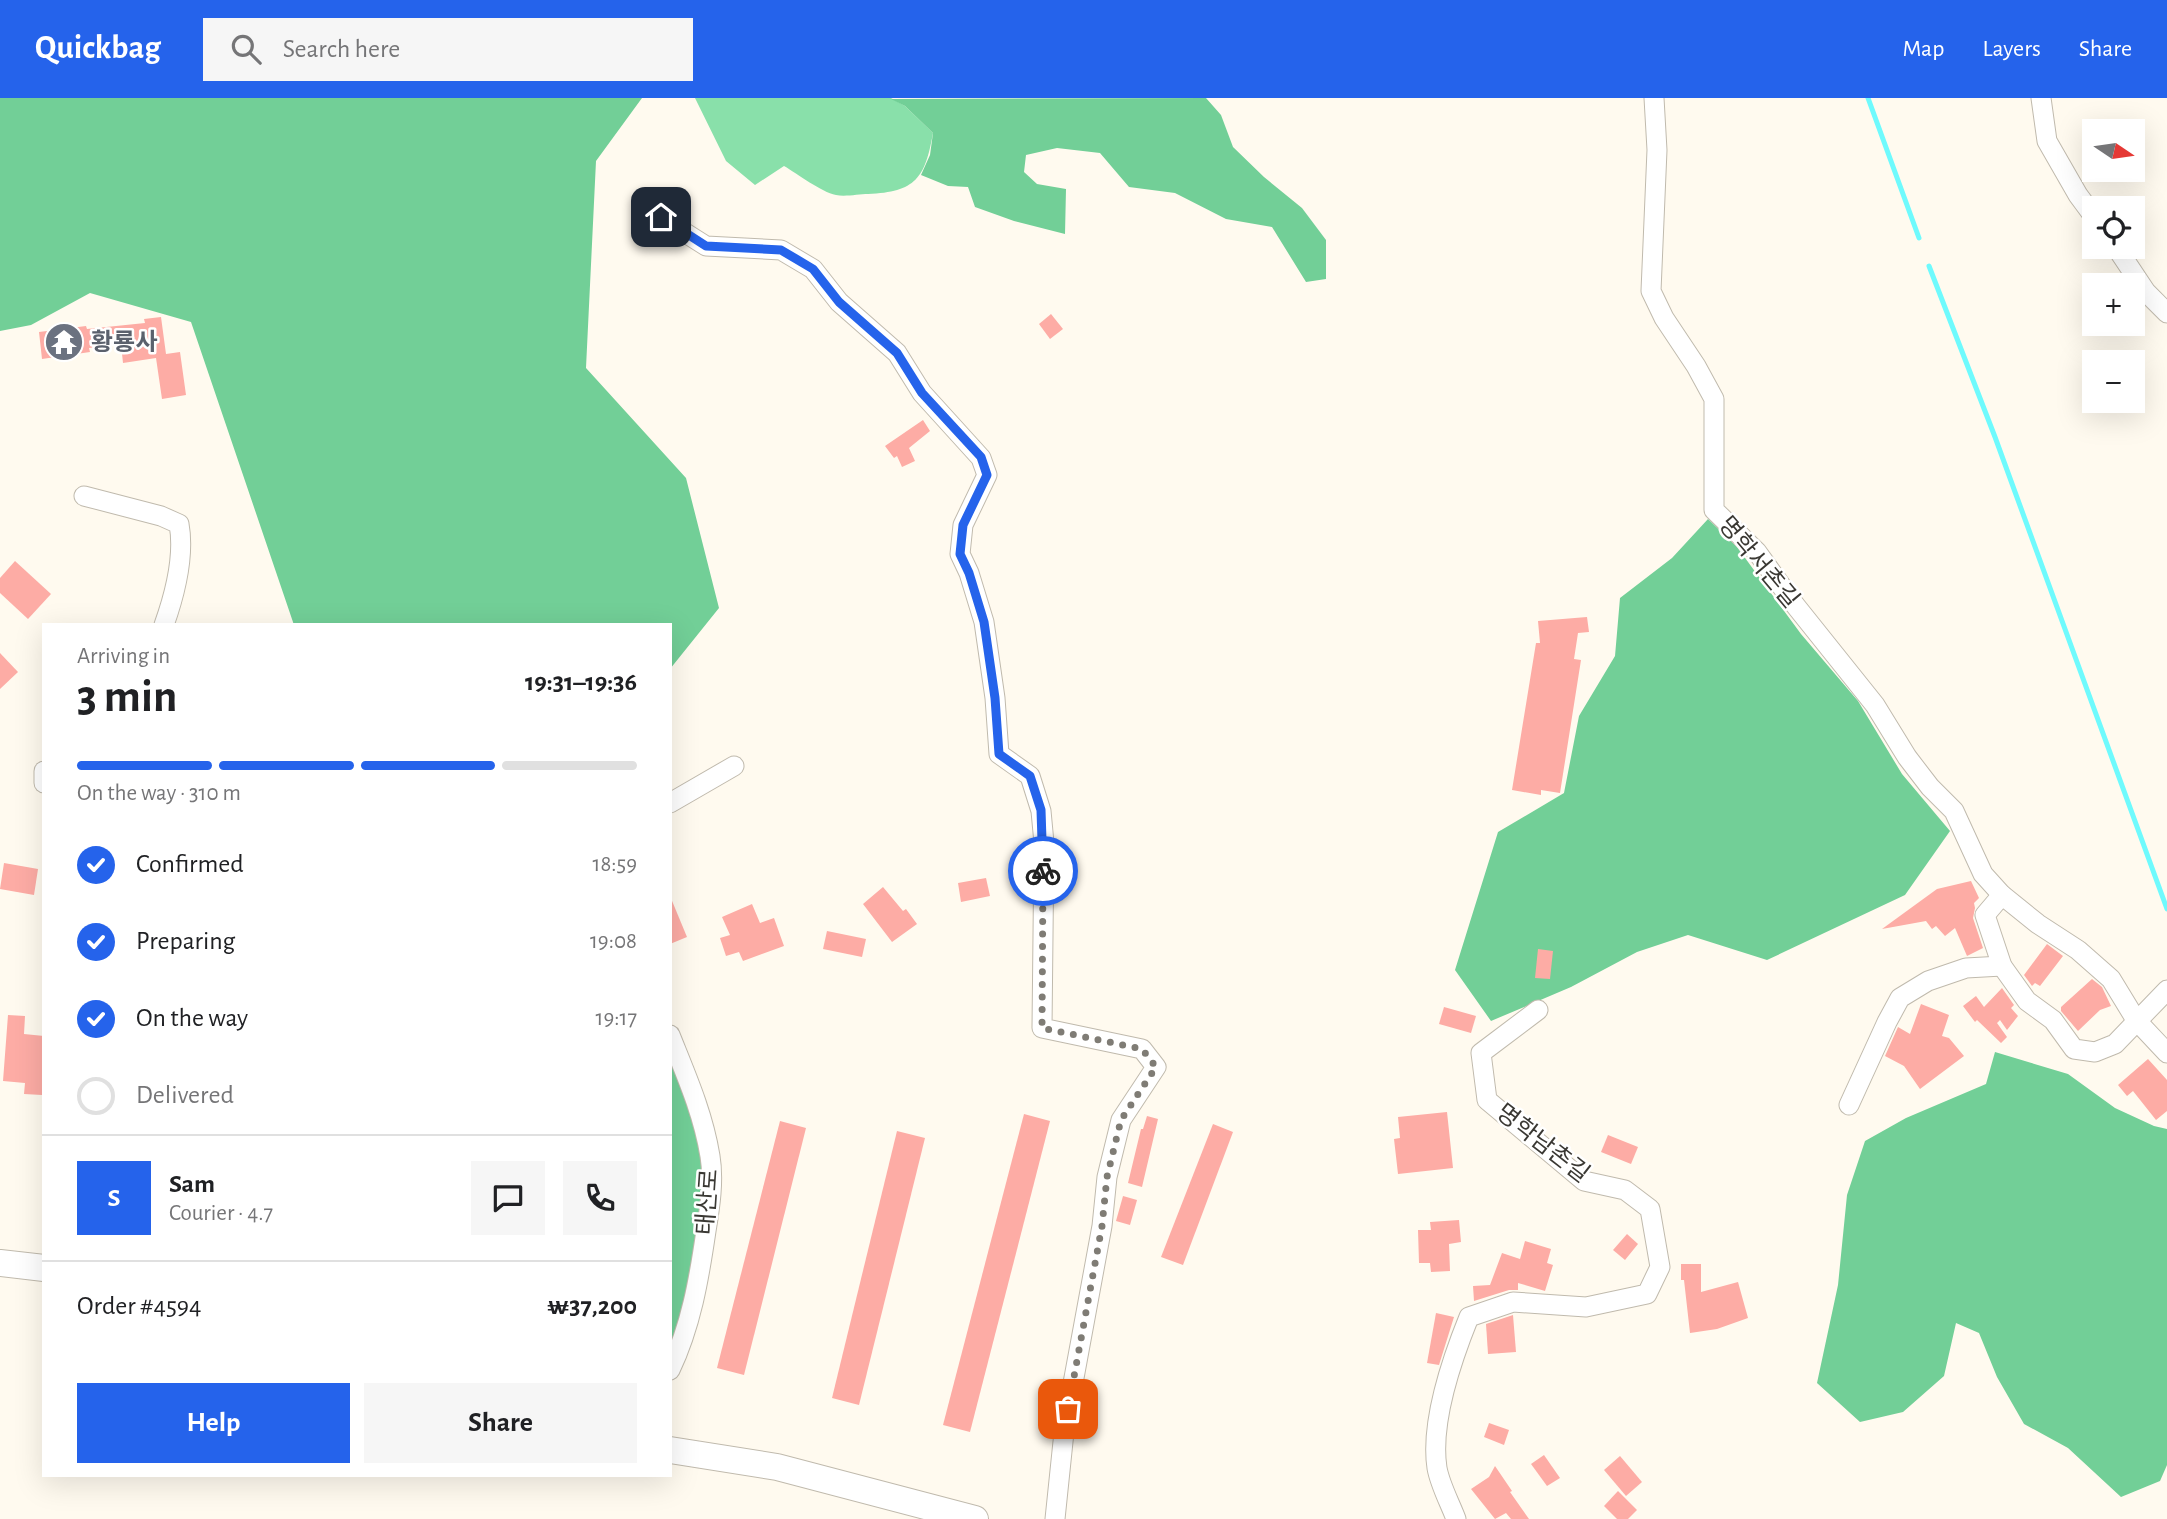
<!DOCTYPE html>
<html lang="en">
<head>
<meta charset="utf-8">
<style>
  :root { --surface:#fff; --page:#f6f6f6; --text:#202124; --muted:#757577; --line:#e0e0e0; --accent:#2563eb }
  body { margin:0; font-family:"Alegreya Sans","Noto Sans KR",sans-serif; background:var(--page); color:var(--text); height:100vh; display:flex; flex-direction:column; font-size:26px; white-space:nowrap }
  * { box-sizing:border-box; margin:0 }
  p { font-size:23px; color:var(--muted) }
  .icon { flex:none; width:38px; height:38px; fill:none; stroke:currentColor; stroke-width:2; stroke-linecap:round; stroke-linejoin:round }
  .map { position:relative; flex:1; overflow:hidden }
  .drawer { position:absolute; left:42px; top:525px; width:630px; height:854px; display:flex; flex-direction:column; background:var(--surface); border-radius:0px; box-shadow:0 7px 28px #0002 }
  .drawer>* { flex:none }
  .needle { width:46px; rotate:103deg }
  .tools { position:absolute; left:2082px; top:21px; display:grid; gap:14px }
  .tools a { display:grid; place-items:center; width:63px; height:63px; border-radius:0px; background:var(--surface); box-shadow:0 7px 28px #0002; font-size:35px }
  .pin { position:absolute; display:grid; place-items:center; width:60px; height:60px; color:#fff; margin:-30px; border-radius:14px; box-shadow:0 4px 10px #0006 }
  .courier { position:absolute; display:grid; place-items:center; width:70px; height:70px; margin:-35px; border:5px solid #2563eb; border-radius:50%; background:#fff; color:#222; box-shadow:0 2px 9px #0007 }
  .head em { font-style:normal; font-weight:700 }
  .head div { display:flex; flex-direction:column-reverse }
  .head { display:flex; align-items:center; justify-content:space-between; height:119px; padding:0 35px }
  h1 { font-size:46px; font-weight:700; line-height:52px }
  .bar { display:grid; grid-template-columns:repeat(4,1fr); gap:10px 7px; align-content:center; height:84px; padding:0 35px }
  .bar i { height:9px; border-radius:5px; background:var(--line) }
  .bar .selected { background:var(--accent) }
  .bar p { grid-column:span 4 }
  .line { display:flex; align-items:center; gap:18px; padding:0 35px; border-top:2px solid var(--line) }
  .line div { flex:1 }
  .round { display:grid; place-items:center; flex:none; width:74px; height:74px; border-radius:0px; background:var(--page) }
  ol { padding:0 35px; list-style:none }
  li { display:flex; align-items:center; gap:21px; height:77px }
  li p { margin-inline-start:auto }
  li .icon { padding:7px; border-radius:50%; background:var(--accent); color:#fff; stroke-width:4 }
  li:last-child { color:var(--muted) }
  li i { width:38px; height:38px; border:4px solid var(--line); border-radius:50% }
  .primary-button { display:flex; gap:14px; margin-top:auto; padding:14px 35px }
  .primary-button a { flex:1; height:80px; border-radius:0px; background:var(--accent); color:#fff; font-size:28px; font-weight:700; line-height:80px; text-align:center }
  .primary-button a+a { background:var(--page); color:var(--text) }
  header { display:flex; align-items:center; gap:42px; box-sizing:border-box; height:98px; padding:0 35px; background:var(--accent); color:#fff }
  header strong { font-size:33px }
  nav { display:flex; gap:38px; margin-inline-start:auto; font-size:24px }
  .search { width:490px; height:63px; background:var(--page); display:flex; align-items:center; gap:18px; box-sizing:border-box; padding:0 24px; border-radius:0px; color:var(--muted); font-size:26px }
  .map>svg:first-child { display:block }
  .green { fill:#89e0aa }
  .forest { fill:#72cf97 }
  .lines { fill:none; stroke-linecap:round; stroke-linejoin:round }
  .stream { stroke:#6ffafd; stroke-width:5 }
  .building { fill:#fdaca5 }
  .street-casing { stroke:#c0baad; stroke-width:21 }
  .secondary-casing { stroke:#c0baad; stroke-width:28 }
  .street { stroke:#fff; stroke-width:19 }
  .secondary { stroke:#fff; stroke-width:26 }
  .done { stroke:#7f7c75; stroke-width:7; stroke-dasharray:0 12.6 }
  .route { stroke:#2563eb; stroke-width:9 }
  .labels { text-anchor:middle; stroke-width:5; stroke-linejoin:round; paint-order:stroke }
  .worship-label { font-size:24px; font-weight:bold; fill:#5b616d; stroke:#fff; text-anchor:start }
  .street-label { font-size:24px; fill:#3a3833; stroke:#fff }
</style>
</head>
<body>
<header>
<strong>Quickbag</strong>
<div class="search"><svg class="icon" aria-label="search" viewBox="0 0 24 24"><circle cx="10" cy="10" r="6"/><path d="M15 15l6 6"/></svg>Search here</div>
<nav><a>Map</a><a>Layers</a><a>Share</a></nav>
</header>
<div class="map">
<svg width="2167" height="1421" viewBox="0 0 2167 1421">
  <rect width="100%" height="100%" fill="#fffaef"/>
  <path class="green" d="M 695,0 L 891,0 L 905,8 L 933,35 C 925,80 916,94 868,96 C 859,96 845,99 836,97 C 821,94 798,76 784,68 L 755,87 L 726,63 Z"/>
  <g class="forest">
    <polygon points="0,0 642,0 596,63 586,270 686,380 719,510 670,571 670,527 294,527 191,224 90,195 31,227 0,233"/>
    <polygon points="1206,0 1221,17 1233,49 1264,79 1302,110 1326,142 1326,181 1306,184 1272,129 1226,121 1175,95 1129,89 1100,55 1057,50 1026,57 1024,74 1037,86 1066,91 1065,136 1014,123 975,109 968,89 948,88 921,77 930,57 933,35 905,8 891,1"/>
    <polygon points="1708,421 1737,449 1801,536 1858,603 1902,676 1950,733 1905,797 1767,862 1688,837 1637,854 1571,889 1491,923 1455,872 1498,734 1564,695 1579,618 1615,558 1620,500 1672,460"/>
    <polygon points="1995,954 2068,976 2115,1010 2154,1028 2167,1031 2167,1367 2160,1383 2121,1399 2068,1350 2024,1326 1997,1279 1979,1235 1956,1225 1944,1278 1903,1314 1860,1324 1817,1285 1838,1187 1847,1097 1865,1043 1906,1020 1986,986"/>
    <polygon points="670,955 703,1055 703,1102 693,1181 670,1252"/>
  </g>
  <g class="lines">
    <g class="stream">
      <polyline points="1868,0 1919,140"/>
      <polyline points="1929,168 1995,339 2167,811"/>
    </g>
  </g>
  <g class="building">
    <polygon points="1051,216 1063,231 1050,241 1039,226"/>
    <polygon points="161,219 166,256 180,254 186,297 162,301 156,260 123,265 121,246 89,250 90,254 42,261 39,234 86,228 87,231 145,225 144,221"/>
    <polygon points="923,322 930,333 909,350 915,363 902,369 897,358 894,360 885,348"/>
    <polygon points="15,463 51,496 28,521 0,495 0,480"/>
    <polygon points="1587,519 1589,534 1578,535 1574,561 1581,562 1560,695 1541,692 1541,697 1512,692 1536,545 1540,545 1538,523"/>
    <polygon points="0,555 18,574 0,591"/>
    <polygon points="4,765 38,771 34,797 0,791"/>
    <polygon points="986,780 990,798 961,804 958,785"/>
    <polygon points="1971,783 1979,800 1974,805 1975,810 1973,820 1983,850 1967,858 1955,830 1945,838 1936,828 1932,831 1926,823 1882,831 1937,791"/>
    <polygon points="883,789 903,813 906,811 917,826 892,844 863,806"/>
    <polygon points="670,798 687,839 670,846"/>
    <polygon points="752,806 760,825 774,820 784,848 743,863 739,854 726,858 720,840 730,837 722,819"/>
    <polygon points="827,833 866,841 862,859 823,851"/>
    <polygon points="2047,846 2063,858 2040,888 2035,885 2032,888 2024,877"/>
    <polygon points="1538,851 1553,853 1550,881 1535,880"/>
    <polygon points="2092,881 2102,889 2111,908 2100,912 2078,933 2061,913 2061,909"/>
    <polygon points="2002,890 2014,907 2011,910 2018,918 2007,932 2000,922 1997,925 2007,939 2001,945 1977,922 1975,924 1963,908 1976,898 1984,909"/>
    <polygon points="1921,906 1949,917 1942,938 1949,940 1964,958 1920,991 1904,968 1885,958 1898,929 1910,936"/>
    <polygon points="1444,909 1476,918 1471,935 1439,926"/>
    <polygon points="8,917 25,918 24,936 44,938 42,997 24,996 25,985 3,983"/>
    <polygon points="2148,961 2167,982 2167,1013 2156,1022 2133,993 2127,998 2118,987"/>
    <polygon points="1447,1014 1453,1070 1398,1076 1394,1041 1400,1040 1398,1019"/>
    <polygon points="1024,1016 1050,1023 970,1334 943,1327"/>
    <polygon points="1147,1018 1158,1021 1142,1089 1128,1085 1141,1031 1143,1031"/>
    <polygon points="780,1023 806,1030 744,1277 717,1270"/>
    <polygon points="1213,1026 1233,1034 1183,1167 1161,1159"/>
    <polygon points="897,1033 925,1040 859,1307 832,1300"/>
    <polygon points="1608,1037 1638,1049 1631,1066 1601,1054"/>
    <polygon points="1123,1098 1137,1102 1130,1127 1116,1123"/>
    <polygon points="1459,1122 1461,1144 1449,1146 1450,1173 1431,1174 1430,1165 1419,1165 1418,1132 1431,1132 1430,1124"/>
    <polygon points="1627,1136 1638,1146 1625,1162 1613,1152"/>
    <polygon points="1525,1143 1551,1151 1547,1165 1553,1167 1545,1193 1518,1185 1518,1192 1509,1192 1474,1203 1473,1188 1490,1187 1502,1155 1520,1161"/>
    <polygon points="1681,1166 1701,1166 1701,1194 1738,1184 1748,1220 1717,1231 1690,1235 1684,1182 1681,1182"/>
    <polygon points="1436,1215 1454,1219 1439,1267 1427,1265"/>
    <polygon points="1513,1217 1516,1254 1488,1256 1486,1226"/>
    <polygon points="1489,1325 1509,1332 1504,1347 1484,1339"/>
    <polygon points="1544,1357 1560,1380 1547,1388 1531,1366"/>
    <polygon points="1620,1358 1642,1384 1626,1398 1604,1372"/>
    <polygon points="1495,1368 1512,1393 1510,1394 1529,1421 1511,1421 1506,1415 1495,1421 1471,1391 1489,1379"/>
    <polygon points="1618,1393 1637,1412 1628,1421 1617,1421 1604,1408"/>
  </g>
  <g class="lines">
    <g class="street-casing">
      <g id="street">
        <polyline points="1654,0 1657,52 1651,193 1664,220 1696,268 1714,301 1714,412 1757,454 1795,507 1875,607 1907,659 1930,689 1954,713 1983,776 2002,797 2038,826 2078,852 2111,881 2136,922 2167,955"/>
        <polyline points="2041,0 2047,43 2078,97 2095,120"/>
        <polyline points="646,110 706,148 781,152 813,171 839,204 897,255 922,295 981,360 987,377 963,427 960,456 969,475 984,524 995,600 999,656 1030,678 1041,713 1044,745 1042,930 1142,951 1156,969 1121,1022 1107,1079 1102,1128 1064,1334 1055,1421"/>
        <polyline points="2116,149 2146,194 2167,215"/>
        <path d="M 84,398 L 161,418 L 179,426 C 185,459 175,496 164,527"/>
        <polyline points="44,673 44,685"/>
        <polyline points="670,705 734,668"/>
        <polyline points="2002,797 1985,817 2002,868 2027,903 2053,922 2074,951 2095,954 2115,946 2167,892"/>
        <path d="M 670,937 C 686,977 703,1015 710,1058 C 714,1082 710,1109 706,1133 C 699,1181 691,1228 670,1272"/>
        <polyline points="1849,1007 1887,924 1900,900 1928,883 1966,870 2002,868"/>
        <path d="M 1456,1421 C 1450,1405 1440,1387 1437,1370 C 1430,1324 1452,1261 1469,1219 L 1513,1204 L 1586,1209 L 1647,1196 L 1660,1169 L 1650,1111 L 1625,1092 L 1584,1083 L 1487,1002 L 1481,955 L 1538,912"/>
      </g>
    </g>
    <g class="secondary-casing">
      <g id="secondary">
        <polyline points="0,1165 44,1170"/>
        <polyline points="670,1352 777,1369 975,1421"/>
      </g>
    </g>
    <use href="#street" class="street"/>
    <use href="#secondary" class="secondary"/>
  </g>
  <g class="lines">
    <polyline class="done" points="1043,773 1042,930 1142,951 1156,969 1121,1022 1107,1079 1102,1128 1068,1311"/>
    <polyline class="route" points="661,119 706,148 781,152 813,171 839,204 897,255 922,295 981,359 987,377 963,427 960,456 969,475 984,524 995,600 999,656 1030,678 1041,712 1043,773"/>
  </g>
  <defs>
    <g id="temple-disc" transform="scale(2.0125)"><circle r="9.5" fill="#6b7280" stroke="#fff"/><path d="M0-6L5-2H3V0L6.5 2.5H4V6H1.5V3h-3V6H-4V2.5H-6.5L-3 0V-2H-5Z" fill="#fff"/></g>
  </defs>
  <g fill-rule="evenodd">
    <use href="#temple-disc" x="64" y="244"/>
  </g>
  <g class="labels">
    <g class="worship-label">
      <text x="91" y="252">황룡사</text>
    </g>
    <g class="street-label">
      <text transform="translate(1759 464) rotate(50)" y="8">명학서촌길</text>
      <text transform="translate(1543 1045) rotate(38)" y="8">명학남촌길</text>
      <text transform="translate(707 1104) rotate(-86)" y="8">태산로</text>
    </g>
  </g>
</svg>
<div class="tools">
<a><svg class="needle" viewBox="-14 -14 28 28"><path d="M0-13l5 13h-10z" fill="#e53935"/><path d="M0 13l5-13h-10z" fill="#757577"/></svg></a>
<a><svg class="icon" aria-label="locate" viewBox="0 0 24 24"><circle cx="12" cy="12" r="6"/><path d="M12 2v4M12 18v4M2 12h4M18 12h4"/></svg></a>
<a>+</a>
<a>−</a>
</div>
<div class="pin" style="left:1068px;top:1311px;background:#ea580c"><svg class="icon" aria-label="bag" viewBox="0 0 24 24"><path d="M5 8h14l-1 12H6zM9 8a3 3 0 0 1 6 0"/></svg></div>
<div class="pin" style="left:661px;top:119px;background:#1f2937"><svg class="icon" aria-label="home" viewBox="0 0 24 24"><path d="M3 11l9-7 9 7M6 9v11h12V9"/></svg></div>
<div class="courier" style="left:1043px;top:773px"><svg class="icon" aria-label="bike" viewBox="0 0 24 24"><circle cx="6" cy="16" r="4"/><circle cx="18" cy="16" r="4"/><path d="M6 16l4-8h5l3 8M10 8l3 8H6M13 5h3"/></svg></div>
<section class="drawer">
<div class="head"><div><h1>3 min</h1><p>Arriving in</p></div><em>19:31–19:36</em></div>
<div class="bar"><i class="selected"></i><i class="selected"></i><i class="selected"></i><i></i><p>On the way · 310 m</p></div>
<ol>
<li><svg class="icon" aria-label="check" viewBox="0 0 24 24"><path d="M5 12l5 5 9-10"/></svg>Confirmed<p>18:59</p></li>
<li><svg class="icon" aria-label="check" viewBox="0 0 24 24"><path d="M5 12l5 5 9-10"/></svg>Preparing<p>19:08</p></li>
<li><svg class="icon" aria-label="check" viewBox="0 0 24 24"><path d="M5 12l5 5 9-10"/></svg>On the way<p>19:17</p></li>
<li><i></i>Delivered</li>
</ol>
<div class="line" style="height:126px"><b class="round" style="background:var(--accent);color:#fff">S</b><div><b>Sam</b><p>Courier · 4.7</p></div><a class="round"><svg class="icon" aria-label="chat" viewBox="0 0 24 24"><path d="M4 5h16v11H9l-5 4z"/></svg></a><a class="round"><svg class="icon" aria-label="phone" viewBox="0 0 24 24"><path d="M5 4h4l2 5-3 2q2 4 5 5l2-3 5 2v4C11 20 4 13 5 4z"/></svg></a></div>
<div class="line" style="height:91px"><div>Order #4594</div><b>₩37,200</b></div>
<div class="primary-button"><a>Help</a><a>Share</a></div>
</section>
</div>
</body>
</html>
